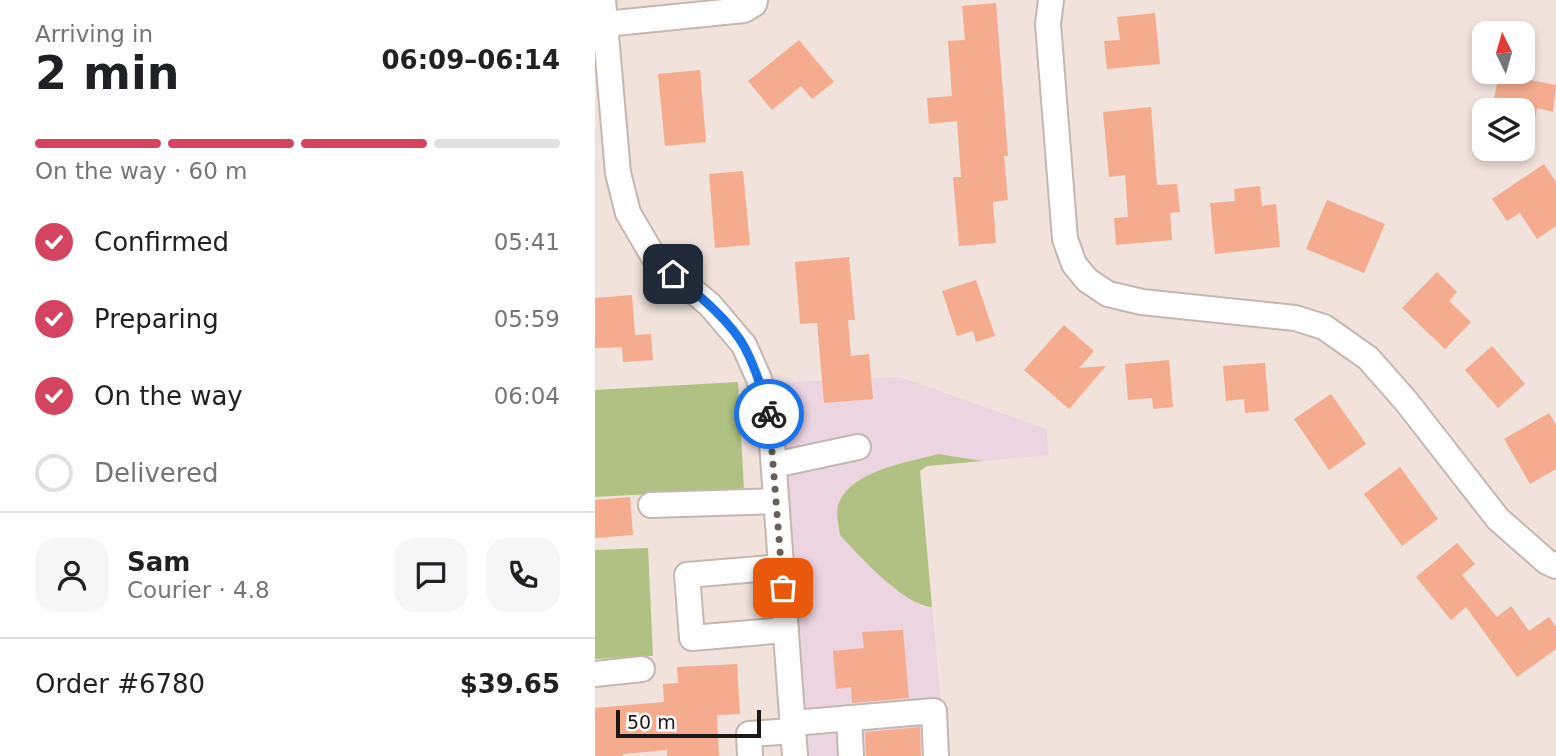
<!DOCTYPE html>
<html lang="en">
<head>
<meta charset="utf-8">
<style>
  :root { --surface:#fff; --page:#f6f6f6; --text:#202124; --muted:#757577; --line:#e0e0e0; --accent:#d44461 }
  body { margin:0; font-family:"DejaVu Sans",sans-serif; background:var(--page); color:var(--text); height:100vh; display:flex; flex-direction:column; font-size:26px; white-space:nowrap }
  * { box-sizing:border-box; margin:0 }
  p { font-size:23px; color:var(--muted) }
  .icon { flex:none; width:38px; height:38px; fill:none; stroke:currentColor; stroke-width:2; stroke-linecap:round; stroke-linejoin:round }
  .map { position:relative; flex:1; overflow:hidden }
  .side { display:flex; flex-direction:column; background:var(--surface); width:595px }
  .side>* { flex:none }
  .needle { width:46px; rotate:355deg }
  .controls { position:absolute; left:877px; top:21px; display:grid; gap:14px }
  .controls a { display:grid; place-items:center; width:63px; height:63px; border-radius:14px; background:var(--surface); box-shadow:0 4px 10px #0003; font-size:35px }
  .scale { position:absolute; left:21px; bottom:18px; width:145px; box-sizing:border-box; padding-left:7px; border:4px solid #1d1815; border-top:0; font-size:19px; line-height:24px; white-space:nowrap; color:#1d1815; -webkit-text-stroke:5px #fff; paint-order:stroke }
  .pin { position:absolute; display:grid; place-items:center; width:60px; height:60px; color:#fff; margin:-30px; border-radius:14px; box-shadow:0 4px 10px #0006 }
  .courier { position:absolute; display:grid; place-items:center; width:70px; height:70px; margin:-35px; border:5px solid #1a73e8; border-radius:50%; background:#fff; color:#222; box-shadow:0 2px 9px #0007 }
  .head em { font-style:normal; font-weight:700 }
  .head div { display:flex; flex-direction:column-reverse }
  .head { display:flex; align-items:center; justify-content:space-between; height:119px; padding:0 35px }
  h1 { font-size:46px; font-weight:700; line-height:52px }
  .bar { display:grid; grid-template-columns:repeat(4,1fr); gap:10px 7px; align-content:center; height:84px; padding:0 35px }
  .bar i { height:9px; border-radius:5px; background:var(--line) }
  .bar .selected { background:var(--accent) }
  .bar p { grid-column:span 4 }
  .line { display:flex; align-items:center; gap:18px; padding:0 35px; border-top:2px solid var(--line) }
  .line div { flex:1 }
  .round { display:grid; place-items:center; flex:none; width:74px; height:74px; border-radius:21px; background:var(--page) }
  ol { padding:0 35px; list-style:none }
  li { display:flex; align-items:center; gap:21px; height:77px }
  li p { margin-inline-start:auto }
  li .icon { padding:7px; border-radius:50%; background:var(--accent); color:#fff; stroke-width:4 }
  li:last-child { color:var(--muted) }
  li i { width:38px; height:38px; border:4px solid var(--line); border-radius:50% }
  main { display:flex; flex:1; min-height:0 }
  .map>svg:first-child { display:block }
  .commercial { fill:#ecd4e0 }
  .green { fill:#b0c283 }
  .building { fill:#f5ab8d }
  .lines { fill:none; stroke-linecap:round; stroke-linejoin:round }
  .minor-casing { stroke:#c4b7b0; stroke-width:28 }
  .minor { stroke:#fff; stroke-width:24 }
  .done { stroke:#675f5a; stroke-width:7; stroke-dasharray:0 12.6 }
  .route { stroke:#1a73e8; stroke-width:9 }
</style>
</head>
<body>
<main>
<section class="side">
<div class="head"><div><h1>2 min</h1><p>Arriving in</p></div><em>06:09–06:14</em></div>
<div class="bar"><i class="selected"></i><i class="selected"></i><i class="selected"></i><i></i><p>On the way · 60 m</p></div>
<ol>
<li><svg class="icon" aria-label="check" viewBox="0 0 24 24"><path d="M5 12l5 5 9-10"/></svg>Confirmed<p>05:41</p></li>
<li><svg class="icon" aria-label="check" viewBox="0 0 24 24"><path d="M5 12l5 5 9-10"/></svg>Preparing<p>05:59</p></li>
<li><svg class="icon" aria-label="check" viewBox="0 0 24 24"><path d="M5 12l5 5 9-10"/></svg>On the way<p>06:04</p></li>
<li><i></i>Delivered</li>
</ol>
<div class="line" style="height:126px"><a class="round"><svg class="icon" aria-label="person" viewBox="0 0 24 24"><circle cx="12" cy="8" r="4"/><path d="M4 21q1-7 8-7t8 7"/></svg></a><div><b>Sam</b><p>Courier · 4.8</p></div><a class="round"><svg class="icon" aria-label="chat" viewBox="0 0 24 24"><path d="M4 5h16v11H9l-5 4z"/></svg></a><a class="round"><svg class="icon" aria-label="phone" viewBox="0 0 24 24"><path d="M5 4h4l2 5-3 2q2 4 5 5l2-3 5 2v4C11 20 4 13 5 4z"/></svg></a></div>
<div class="line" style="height:91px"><div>Order #6780</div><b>$39.65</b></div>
</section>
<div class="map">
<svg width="961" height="756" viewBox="0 0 961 756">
  <rect width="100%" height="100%" fill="#f1e2db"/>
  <polygon class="commercial" points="305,377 451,429 454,455 388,461 342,454 265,479 248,493 242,512 245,535 301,589 328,607 337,607 351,756 210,756 176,383"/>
  <g class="green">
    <polygon points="143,382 149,489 0,497 0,390"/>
    <path d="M 343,454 L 388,461 L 332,466 L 325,471 L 337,607 C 310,606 263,555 245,535 C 244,528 242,519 242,512 C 246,472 311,463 343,454 Z"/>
    <polygon points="53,548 58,656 0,659 0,550"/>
  </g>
  <g class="building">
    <polygon points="401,3 413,156 409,156 413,200 398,202 401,243 364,246 358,177 366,177 362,121 334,124 332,98 357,96 353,41 370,40 367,6"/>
    <polygon points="560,13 565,64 512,69 509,41 525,40 522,17"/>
    <polygon points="204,40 239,82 217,99 206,86 177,110 153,81"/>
    <polygon points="105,70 111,142 70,146 63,74"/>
    <polygon points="904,74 961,85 958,112 942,108 935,143 928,142 928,110 897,110"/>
    <polygon points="556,107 562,185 582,184 585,212 575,213 577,240 521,245 519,218 533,217 530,175 514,177 508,112"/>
    <polygon points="949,164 961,182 961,226 942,239 925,213 912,221 897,199"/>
    <polygon points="148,171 155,245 120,248 114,174"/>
    <polygon points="665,186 667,206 681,204 685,247 620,254 615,203 640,201 639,189"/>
    <polygon points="732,200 790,224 769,273 711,249"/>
    <polygon points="254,257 260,320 253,320 256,356 274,354 278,399 229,403 222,323 205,324 200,262"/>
    <polygon points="842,272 862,292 854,301 876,322 850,349 807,308"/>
    <polygon points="381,280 400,336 381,342 378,331 362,336 347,291"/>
    <polygon points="37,295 40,335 56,334 58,360 28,362 27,347 0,348 0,298"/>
    <polygon points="469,325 499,351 484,368 511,366 474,409 429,370"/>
    <polygon points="897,346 930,384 903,408 870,370"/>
    <polygon points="574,360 578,407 558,409 557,398 533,400 530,364"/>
    <polygon points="670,363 674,411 650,413 649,399 631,401 628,366"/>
    <polygon points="736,394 771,444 734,470 699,419"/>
    <polygon points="954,413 961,425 961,469 935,484 909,439"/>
    <polygon points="805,467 843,519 807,546 769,494"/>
    <polygon points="35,497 38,535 0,538 0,500"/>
    <polygon points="862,543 880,564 867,575 902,617 916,606 934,631 954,617 961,627 961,649 922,677 871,607 856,620 821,577"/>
    <polygon points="308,630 314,698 257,703 256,687 241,689 238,651 269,648 267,632"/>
    <polygon points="142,664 145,714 122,715 124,756 72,756 72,750 28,754 28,756 0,756 0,708 69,702 68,684 83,683 82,667"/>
    <polygon points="325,727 326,756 271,756 270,732"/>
  </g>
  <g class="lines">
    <g class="minor-casing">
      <g id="minor">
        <polyline points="8,0 23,173 33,213 60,259 115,305 149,345 164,379 175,416 200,756"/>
        <polyline points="456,0 453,24 470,239 479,264 492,280 513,294 547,302 700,318 729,327 773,358 811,401 903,519 952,562 961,566"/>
        <polyline points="10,24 149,10 159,4 160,0"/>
        <polyline points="179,465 263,447"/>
        <polyline points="56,505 181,501"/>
        <polyline points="186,567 92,575 97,638 191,630"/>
        <polyline points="0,674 47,669"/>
        <polyline points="254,718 256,756"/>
        <polyline points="198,723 339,711 341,756"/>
        <polyline points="155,756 154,734 198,731"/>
      </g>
    </g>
    <use href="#minor" class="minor"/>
  </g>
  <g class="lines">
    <polyline class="done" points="174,414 188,588"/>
    <path class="route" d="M 78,274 C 101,293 136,321 150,348 C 161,369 168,392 174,414"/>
  </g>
</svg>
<div class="controls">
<a><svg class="needle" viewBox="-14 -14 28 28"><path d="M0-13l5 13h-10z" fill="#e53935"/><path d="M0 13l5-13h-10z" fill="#757577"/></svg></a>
<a><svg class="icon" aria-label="layers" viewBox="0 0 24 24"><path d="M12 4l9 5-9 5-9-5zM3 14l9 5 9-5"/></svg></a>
</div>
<div class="scale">50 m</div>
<div class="pin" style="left:188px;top:588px;background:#ea580c"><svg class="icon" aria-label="bag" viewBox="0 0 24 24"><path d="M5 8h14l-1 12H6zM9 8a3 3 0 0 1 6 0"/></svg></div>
<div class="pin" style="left:78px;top:274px;background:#1f2937"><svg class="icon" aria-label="home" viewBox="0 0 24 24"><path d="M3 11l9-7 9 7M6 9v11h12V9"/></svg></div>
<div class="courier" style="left:174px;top:414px"><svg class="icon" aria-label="bike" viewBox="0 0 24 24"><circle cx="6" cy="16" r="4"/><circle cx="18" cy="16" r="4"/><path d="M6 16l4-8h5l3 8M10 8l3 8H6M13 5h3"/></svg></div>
</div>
</main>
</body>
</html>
